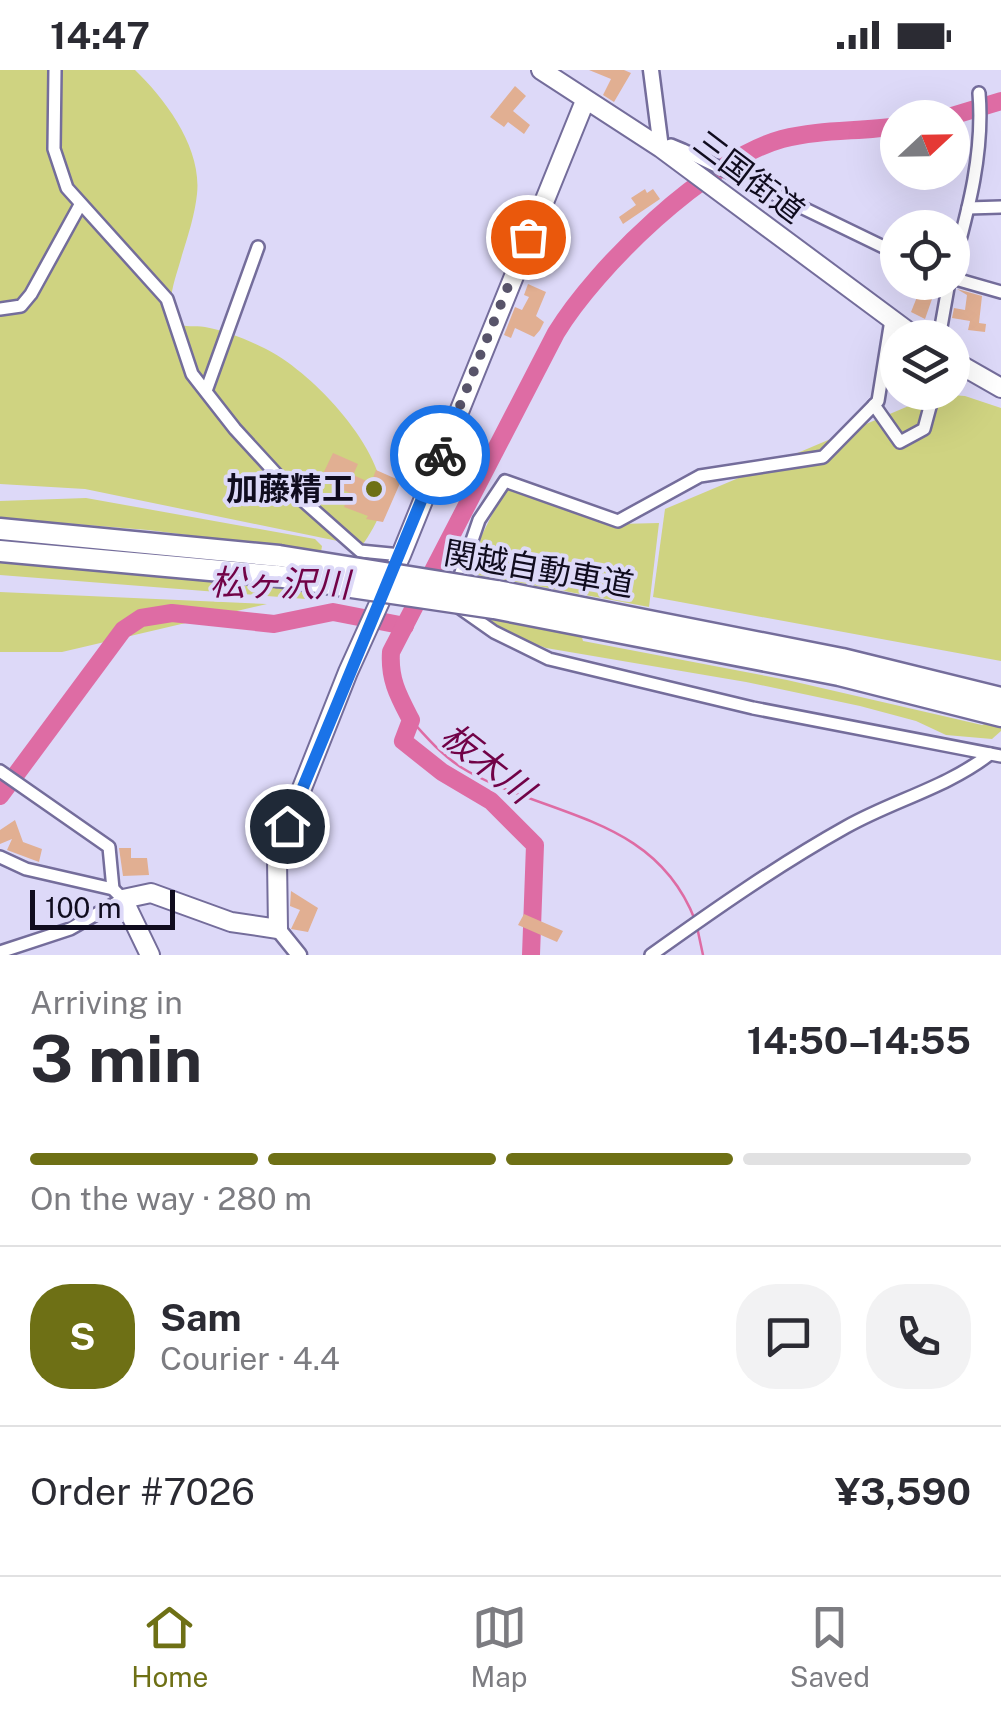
<!DOCTYPE html>
<html lang="en">
<head>
<meta charset="utf-8">
<style>
  :root { --surface:#fff; --page:#f2f2f3; --text:#2b2b33; --muted:#7c7c81; --line:#e1e1e2; --accent:#6e7015 }
  body { margin:0; font-family:"Public Sans","Noto Sans JP",sans-serif; background:var(--page); color:var(--text); height:100vh; display:flex; flex-direction:column; font-size:38px; white-space:nowrap }
  * { box-sizing:border-box; margin:0 }
  p { font-size:32px; color:var(--muted) }
  .icon { flex:none; width:55px; height:55px; fill:none; stroke:currentColor; stroke-width:2; stroke-linecap:round; stroke-linejoin:round }
  .map { position:relative; height:885px; overflow:hidden }
  .panel { display:flex; flex-direction:column; background:var(--surface); flex:1 }
  .panel>* { flex:none }
  .needle { width:65px; rotate:68deg }
  .tools { position:absolute; left:880px; top:30px; display:grid; gap:20px }
  .tools a { display:grid; place-items:center; width:90px; height:90px; border-radius:50%; background:var(--surface); box-shadow:0 10px 40px #0002; font-size:50px }
  .scale { position:absolute; left:30px; bottom:25px; width:145px; box-sizing:border-box; padding-left:10px; border:5px solid #100c1e; border-top:0; font-size:28px; line-height:35px; white-space:nowrap; color:#100c1e; -webkit-text-stroke:8px #ddd9f8; paint-order:stroke }
  .pin { position:absolute; display:grid; place-items:center; width:85px; height:85px; color:#fff; margin:-42px; border:5px solid #fff; border-radius:50%; box-shadow:0 2px 10px #0007 }
  .courier { position:absolute; display:grid; place-items:center; width:100px; height:100px; margin:-50px; border:8px solid #1a73e8; border-radius:50%; background:#fff; color:#222; box-shadow:0 2px 12px #0007 }
  .summary em { font-style:normal; font-weight:700 }
  .summary div { display:flex; flex-direction:column-reverse }
  .summary { display:flex; align-items:center; justify-content:space-between; height:170px; padding:0 30px }
  h1 { font-size:65px; font-weight:700; line-height:75px }
  .bar { display:grid; grid-template-columns:repeat(4,1fr); gap:15px 10px; align-content:center; height:120px; padding:0 30px }
  .bar i { height:12px; border-radius:8px; background:var(--line) }
  .bar .on { background:var(--accent) }
  .bar p { grid-column:span 4 }
  .line { display:flex; align-items:center; gap:25px; padding:0 30px; border-top:2px solid var(--line) }
  .line div { flex:1 }
  .round { display:grid; place-items:center; flex:none; width:105px; height:105px; border-radius:40px; background:var(--page) }
  .status { display:flex; justify-content:space-between; align-items:center; height:70px; padding:0 50px; background:var(--surface); direction:ltr }
  .status svg { height:28px; fill:currentColor }
  .menu { display:flex; justify-content:space-around; align-items:center; height:140px; border-top:2px solid var(--line); background:var(--surface); font-size:28px; color:var(--muted) }
  .menu a { display:grid; justify-items:center; gap:5px }
  .menu .on { color:var(--accent) }
  .map>svg:first-child { display:block }
  .green { fill:#cfd381 }
  .lines { fill:none; stroke-linecap:round; stroke-linejoin:round }
  .stream { stroke:#de6ca4; stroke-width:2.5 }
  .river { stroke:#de6ca4; stroke-width:18 }
  .building { fill:#e1af92 }
  .minor-casing { stroke:#746d9b; stroke-width:16 }
  .tertiary-casing { stroke:#746d9b; stroke-width:19 }
  .primary-casing { stroke:#746d9b; stroke-width:22 }
  .trunk-casing { stroke:#746d9b; stroke-width:22 }
  .motorway-casing { stroke:#746d9b; stroke-width:25 }
  .minor { stroke:#fff; stroke-width:11 }
  .tertiary { stroke:#fff; stroke-width:14 }
  .primary { stroke:#fff; stroke-width:18 }
  .trunk { stroke:#fff; stroke-width:18 }
  .motorway { stroke:#fff; stroke-width:20 }
  .motorway-bridge-casing { stroke:#746d9b; stroke-width:25; stroke-linecap:butt }
  .motorway-bridge { stroke:#fff; stroke-width:20 }
  .done { stroke:#58546a; stroke-width:10; stroke-dasharray:0 18 }
  .route { stroke:#1a73e8; stroke-width:12 }
  .poi-dot { fill:#6e7015; stroke:#ddd9f8; stroke-width:4 }
  .labels { text-anchor:middle; stroke-width:8; stroke-linejoin:round; paint-order:stroke }
  .street-label { font-size:32px; fill:#100c1e; stroke:#ddd9f8 }
  .poi-label { font-size:32px; font-weight:bold; fill:#100c1e; stroke:#ddd9f8; text-anchor:end }
  .water-label { font-size:35px; font-style:italic; fill:#710247; stroke:#ddd9f8 }
</style>
</head>
<body>
<div class="status"><b>14:47</b><svg viewBox="0 0 49 12"><path d="M0 12V9h3v3zM5 12V6h3v6zM10 12V3h3v9zM15 12V0h3v12zM26 1h20v11H26zM47 4h2v5h-2z"/></svg></div>
<div class="map">
<svg width="1001" height="885" viewBox="0 0 1001 885">
  <rect width="100%" height="100%" fill="#ddd9f8"/>
  <g class="green">
    <path d="M 0,0 L 135,0 C 166,30 202,78 197,124 C 195,144 188,166 182,185 C 175,212 166,226 175,253 C 186,258 194,255 205,257 C 223,260 248,270 264,278 C 310,300 380,374 383,426 C 384,443 371,462 362,476 L 85,419 L 0,414 Z"/>
    <polygon points="937,324 965,326 1001,338 1001,591 653,527 665,439"/>
    <polygon points="507,414 619,454 659,453 649,537 473,504 481,467"/>
    <polygon points="86,428 315,469 322,476 321,482 148,460 0,448 0,431"/>
    <polygon points="0,493 137,502 310,522 306,529 0,505"/>
    <polygon points="0,522 267,534 62,582 0,582"/>
    <polygon points="475,545 581,564 583,571 787,610 982,655 991,652 1001,655 1001,661 992,669 946,665 916,651 860,636 746,612 546,578 485,555"/>
  </g>
  <g class="lines">
    <g class="stream">
      <path d="M 411,650 C 429,670 445,689 469,702 C 553,748 655,747 695,850"/>
      <polyline points="697,857 703,885"/>
    </g>
    <g class="river">
      <polyline points="945,48 1001,31"/>
      <polyline points="0,726 123,560 141,548 172,543 274,554 333,542 405,556"/>
      <path d="M 531,885 L 535,775 L 491,731 L 442,702 L 403,671 L 411,650 C 399,627 389,610 391,582 L 556,263 C 596,197 706,90 782,69 C 821,59 859,62 898,56"/>
    </g>
  </g>
  <g class="building">
    <polygon points="589,0 624,0 631,3 614,32 603,25 611,9"/>
    <polygon points="515,16 526,26 513,41 530,55 524,64 508,52 504,57 490,47"/>
    <polygon points="645,119 647,123 653,119 660,129 623,154 619,147 636,135 631,128"/>
    <polygon points="923,212 938,212 925,249 911,242"/>
    <polygon points="528,214 546,222 536,246 544,252 540,260 534,267 515,258 511,268 504,265 515,237 522,240 529,227 524,225"/>
    <polygon points="957,219 982,226 979,253 986,254 985,262 968,260 970,251 952,248 954,238 965,240 967,225"/>
    <polygon points="333,383 358,394 353,405 371,413 376,400 401,411 383,452 366,449 368,446 344,437 350,423 320,410"/>
    <polygon points="15,750 23,772 42,779 39,792 7,780 12,769 0,774 0,760"/>
    <polygon points="119,778 131,778 131,788 147,788 149,805 123,806"/>
    <polygon points="291,821 318,838 308,862 291,859 300,840 290,836"/>
    <polygon points="524,844 563,861 557,872 518,855"/>
  </g>
  <g class="lines">
    <g class="minor-casing">
      <g id="minor">
        <polyline points="55,0 54,79 67,118 167,229 192,304 235,359 290,419 360,481 401,485"/>
        <polyline points="661,78 671,75 683,80 898,184"/>
        <polyline points="968,138 1001,137"/>
        <path d="M 952,200 C 968,141 984,84 979,23"/>
        <polyline points="952,208 1001,222"/>
        <polyline points="0,239 21,236 31,224 80,135"/>
        <polyline points="939,268 949,212"/>
        <polyline points="206,321 258,177"/>
        <polyline points="874,335 900,372 924,359 934,322"/>
        <polyline points="456,517 479,450 505,411 618,451 700,406 823,387 878,331 891,250"/>
        <polyline points="457,536 494,562 549,589 753,638 1001,686"/>
        <polyline points="0,701 109,777 113,819"/>
        <polyline points="0,787 26,799 113,819 123,829 70,859 0,882"/>
        <path d="M 651,885 C 714,840 778,795 846,757 C 894,730 946,718 990,684"/>
      </g>
    </g>
    <g class="tertiary-casing">
      <g id="tertiary">
        <polyline points="651,0 661,78"/>
        <polyline points="278,859 299,885"/>
      </g>
    </g>
    <g class="primary-casing">
      <polyline id="primary" points="150,885 123,829 151,823 231,852 278,859 277,790 287,756 348,602 401,485 585,31"/>
    </g>
    <g class="trunk-casing">
      <g id="trunk">
        <polyline points="541,0 661,78 917,268"/>
        <polyline points="952,290 1001,318"/>
      </g>
    </g>
    <g class="motorway-casing">
      <g id="motorway">
        <polyline points="0,459 279,486"/>
        <polyline points="0,481 277,506"/>
        <polyline points="497,521 842,589 1001,628"/>
        <polyline points="494,538 839,605 1001,646"/>
      </g>
    </g>
    <use href="#minor" class="minor"/>
    <use href="#tertiary" class="tertiary"/>
    <use href="#primary" class="primary"/>
    <use href="#trunk" class="trunk"/>
    <use href="#motorway" class="motorway"/>
    <g class="motorway-bridge-casing">
      <g id="motorway-bridge">
        <polyline points="279,486 497,521"/>
        <polyline points="277,506 494,538"/>
      </g>
    </g>
    <use href="#motorway-bridge" class="motorway-bridge"/>
  </g>
  <g class="lines">
    <polyline class="done" points="440,385 528,167"/>
    <polyline class="route" points="287,756 440,385"/>
  </g>
  <circle class="poi-dot" cx="374" cy="419" r="10"/>
  <g class="labels">
    <g class="street-label">
      <text transform="translate(749 107) rotate(37)" y="11">三国街道</text>
      <text transform="translate(539 499) rotate(10)" y="11">関越自動車道</text>
    </g>
    <g class="poi-label">
      <text x="354" y="430">加藤精工</text>
    </g>
    <g class="water-label">
      <text transform="translate(280 514) rotate(1)" y="12">松ヶ沢川</text>
      <text transform="translate(487 693) rotate(38)" y="12">板木川</text>
    </g>
  </g>
</svg>
<div class="tools">
<a><svg class="needle" viewBox="-14 -14 28 28"><path d="M0-13l5 13h-10z" fill="#e53935"/><path d="M0 13l5-13h-10z" fill="#7c7c81"/></svg></a>
<a><svg class="icon" aria-label="locate" viewBox="0 0 24 24"><circle cx="12" cy="12" r="6"/><path d="M12 2v4M12 18v4M2 12h4M18 12h4"/></svg></a>
<a><svg class="icon" aria-label="layers" viewBox="0 0 24 24"><path d="M12 4l9 5-9 5-9-5zM3 14l9 5 9-5"/></svg></a>
</div>
<div class="scale">100 m</div>
<div class="pin" style="left:528px;top:167px;background:#ea580c"><svg class="icon" aria-label="bag" viewBox="0 0 24 24"><path d="M5 8h14l-1 12H6zM9 8a3 3 0 0 1 6 0"/></svg></div>
<div class="pin" style="left:287px;top:756px;background:#1f2937"><svg class="icon" aria-label="home" viewBox="0 0 24 24"><path d="M3 11l9-7 9 7M6 9v11h12V9"/></svg></div>
<div class="courier" style="left:440px;top:385px"><svg class="icon" aria-label="bike" viewBox="0 0 24 24"><circle cx="6" cy="16" r="4"/><circle cx="18" cy="16" r="4"/><path d="M6 16l4-8h5l3 8M10 8l3 8H6M13 5h3"/></svg></div>
</div>
<section class="panel">
<div class="summary"><div><h1>3 min</h1><p>Arriving in</p></div><em>14:50–14:55</em></div>
<div class="bar"><i class="on"></i><i class="on"></i><i class="on"></i><i></i><p>On the way · 280 m</p></div>
<div class="line" style="height:180px"><b class="round" style="background:var(--accent);color:#fff">S</b><div><b>Sam</b><p>Courier · 4.4</p></div><a class="round"><svg class="icon" aria-label="chat" viewBox="0 0 24 24"><path d="M4 5h16v11H9l-5 4z"/></svg></a><a class="round"><svg class="icon" aria-label="phone" viewBox="0 0 24 24"><path d="M5 4h4l2 5-3 2q2 4 5 5l2-3 5 2v4C11 20 4 13 5 4z"/></svg></a></div>
<div class="line" style="height:130px"><div>Order #7026</div><b>¥3,590</b></div>
</section>
<nav class="menu">
<a class="on"><svg class="icon" aria-label="home" viewBox="0 0 24 24"><path d="M3 11l9-7 9 7M6 9v11h12V9"/></svg>Home</a>
<a><svg class="icon" aria-label="map" viewBox="0 0 24 24"><path d="M3 6l6-2 6 2 6-2v14l-6 2-6-2-6 2zM9 4v14M15 6v14"/></svg>Map</a>
<a><svg class="icon" aria-label="saved" viewBox="0 0 24 24"><path d="M7 4h10v16l-5-4-5 4z"/></svg>Saved</a>
</nav>
</body>
</html>
